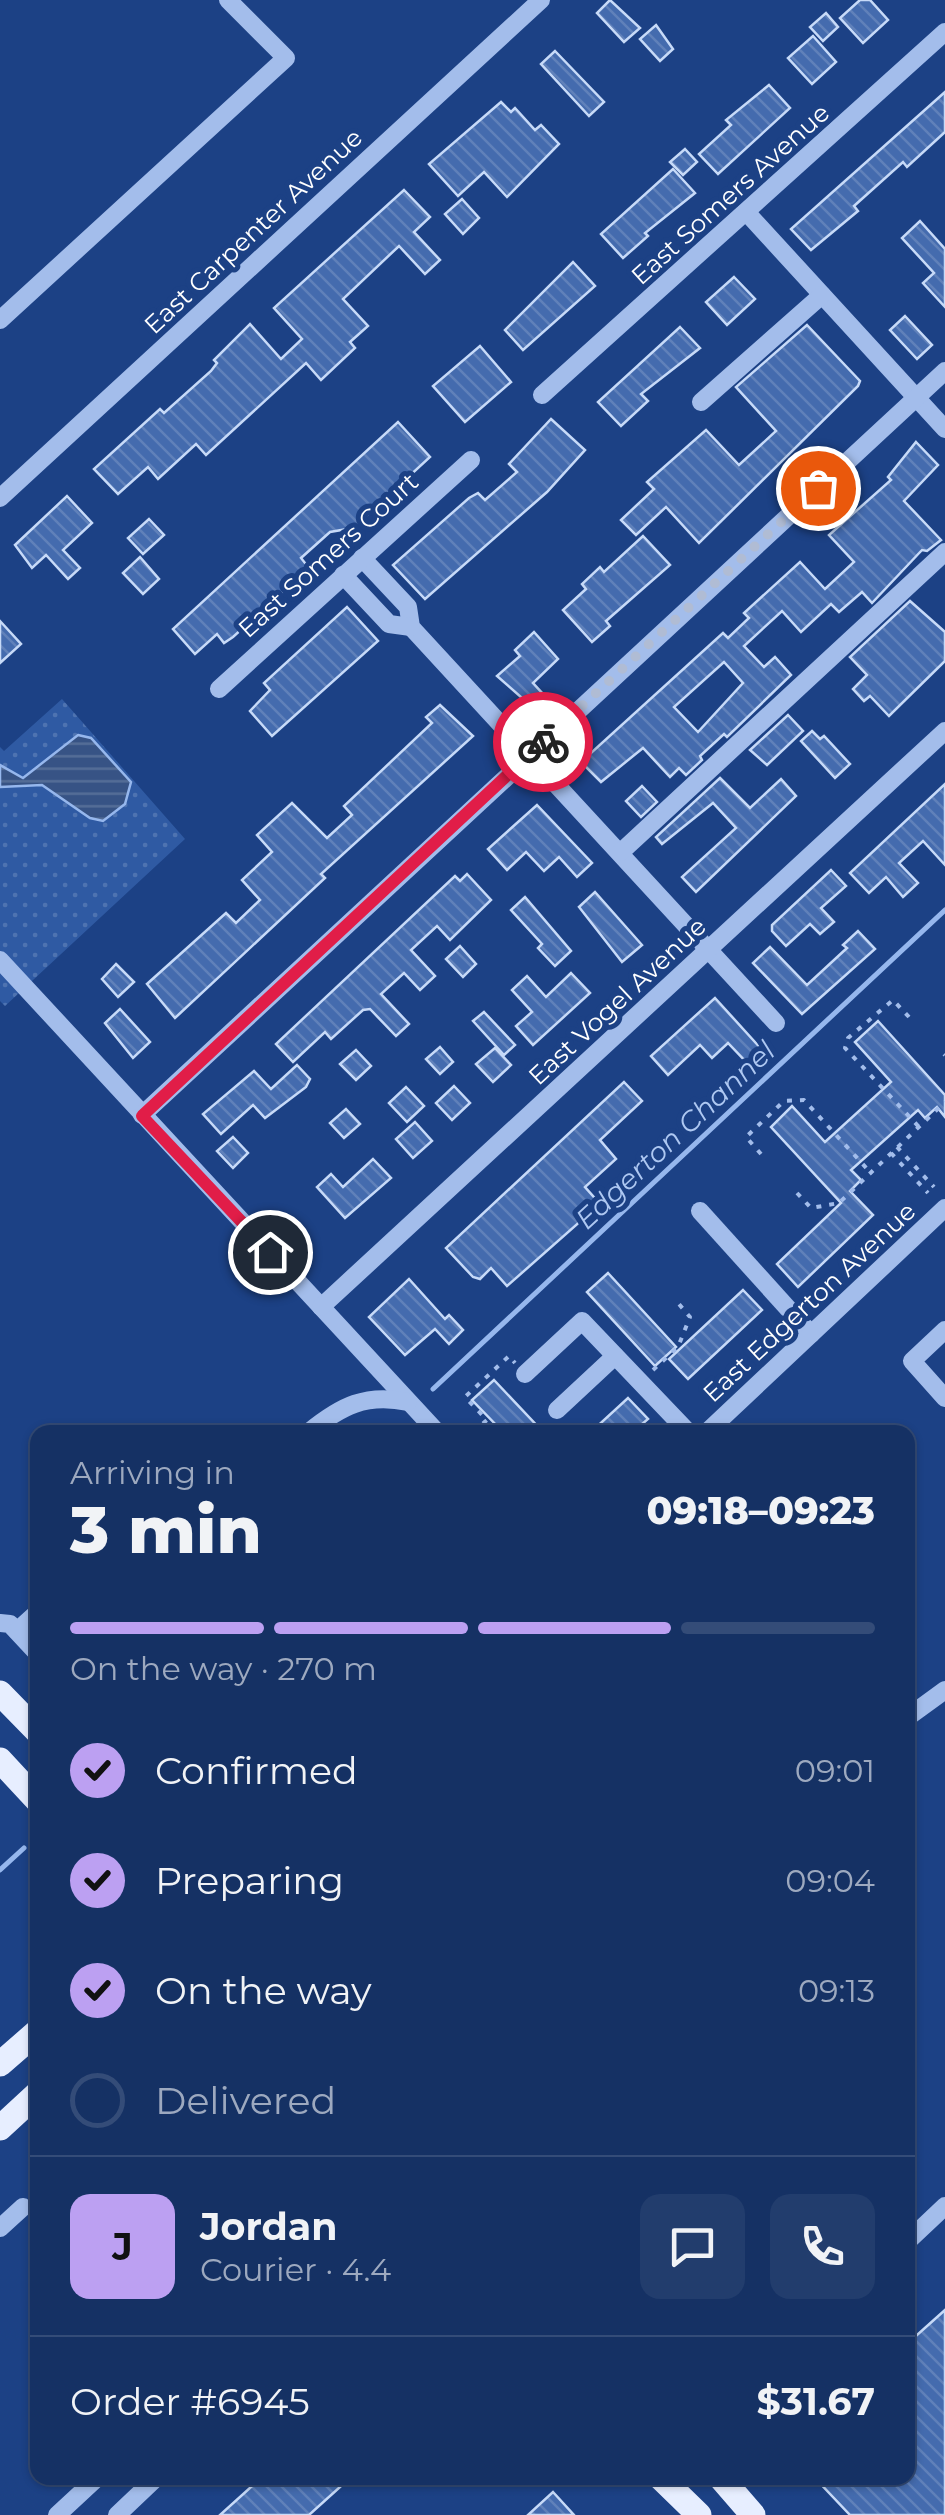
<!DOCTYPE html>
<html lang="en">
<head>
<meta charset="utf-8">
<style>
  :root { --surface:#153164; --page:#223d6d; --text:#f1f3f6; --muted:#9da9bf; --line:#344c78; --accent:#bca0f2 }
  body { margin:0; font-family:Montserrat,sans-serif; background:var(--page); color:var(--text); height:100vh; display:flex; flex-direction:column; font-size:38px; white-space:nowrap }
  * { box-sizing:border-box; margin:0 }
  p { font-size:32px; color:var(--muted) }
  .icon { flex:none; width:55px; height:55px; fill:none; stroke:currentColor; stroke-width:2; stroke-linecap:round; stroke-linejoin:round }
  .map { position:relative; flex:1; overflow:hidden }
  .drawer { position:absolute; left:30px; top:1425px; width:885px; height:1060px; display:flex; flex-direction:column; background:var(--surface); border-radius:20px; box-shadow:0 2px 8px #0004,0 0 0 2px var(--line) }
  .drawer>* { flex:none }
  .pin { position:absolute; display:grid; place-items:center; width:85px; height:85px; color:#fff; margin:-42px; border:5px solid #fff; border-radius:50%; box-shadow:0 2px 10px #0007 }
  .courier { position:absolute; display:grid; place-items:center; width:100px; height:100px; margin:-50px; border:8px solid #e11d48; border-radius:50%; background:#fff; color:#222; box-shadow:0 2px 12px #0007 }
  .summary em { font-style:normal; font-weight:800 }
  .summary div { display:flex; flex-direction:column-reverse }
  .summary { display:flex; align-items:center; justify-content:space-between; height:170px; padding:0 40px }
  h1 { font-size:65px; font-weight:800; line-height:75px }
  .bar { display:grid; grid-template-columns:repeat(4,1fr); gap:15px 10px; align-content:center; height:120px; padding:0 40px }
  .bar i { height:12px; border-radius:8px; background:var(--line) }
  .bar .current { background:var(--accent) }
  .bar p { grid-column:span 4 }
  .line { display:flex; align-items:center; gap:25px; padding:0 40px; border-top:2px solid var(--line) }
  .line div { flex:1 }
  .round { display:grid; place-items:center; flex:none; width:105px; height:105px; border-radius:20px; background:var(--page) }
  ol { padding:0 40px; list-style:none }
  li { display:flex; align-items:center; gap:30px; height:110px }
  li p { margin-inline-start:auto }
  li .icon { padding:10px; border-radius:50%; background:var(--accent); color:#111; stroke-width:4 }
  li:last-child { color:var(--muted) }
  li i { width:55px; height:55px; border:5px solid var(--line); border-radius:50% }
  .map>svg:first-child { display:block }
  .park { fill:url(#park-dots) }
  .water { fill:url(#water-rules); stroke:#96b7ed; stroke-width:2.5 }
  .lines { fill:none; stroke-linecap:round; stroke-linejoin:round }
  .stream { stroke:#96b7ed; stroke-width:5 }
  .building { fill:url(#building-back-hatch); stroke:#c7daf8; stroke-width:2.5; fill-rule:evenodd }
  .path { stroke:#a3bdeb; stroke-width:4; stroke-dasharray:5 8; stroke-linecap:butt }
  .minor { stroke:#a3bdeb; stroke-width:18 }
  .major { stroke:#e7eeff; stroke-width:25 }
  .done { stroke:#b0bcd4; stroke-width:10; stroke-dasharray:0 18 }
  .route { stroke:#e11d48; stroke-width:12 }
  .labels { text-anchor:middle; stroke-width:10; stroke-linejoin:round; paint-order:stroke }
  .street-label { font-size:25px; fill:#fff; stroke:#1c4185 }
  .water-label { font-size:28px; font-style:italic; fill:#aec8f2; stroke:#1c4185 }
</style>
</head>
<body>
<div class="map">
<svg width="945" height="2515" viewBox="0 0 945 2515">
  <defs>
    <pattern id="park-dots" width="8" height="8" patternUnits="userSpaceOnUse" patternTransform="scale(2.5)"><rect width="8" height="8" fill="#2f5aa3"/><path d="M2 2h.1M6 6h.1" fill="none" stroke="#4e73b1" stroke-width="1.8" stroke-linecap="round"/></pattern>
    <pattern id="water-rules" width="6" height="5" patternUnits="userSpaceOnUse" patternTransform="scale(2.5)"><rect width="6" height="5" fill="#375385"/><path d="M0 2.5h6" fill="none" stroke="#556d97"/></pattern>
    <pattern id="building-back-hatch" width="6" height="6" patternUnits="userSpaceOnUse" patternTransform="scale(2.5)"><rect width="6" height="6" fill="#446bae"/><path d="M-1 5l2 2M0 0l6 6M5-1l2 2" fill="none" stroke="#6081ba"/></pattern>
  </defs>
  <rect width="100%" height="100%" fill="#1c4185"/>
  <polygon class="park" points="62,699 185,839 5,1006 0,1001 0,747 4,751"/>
  <polygon class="water" points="78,735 91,738 131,782 125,804 103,821 90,818 42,785 0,787 0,765 23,778"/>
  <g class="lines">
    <g class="stream">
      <polyline points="433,1389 945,910"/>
      <polyline points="0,1870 24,1848"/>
    </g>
  </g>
  <g class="building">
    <polygon points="610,0 640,28 624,42 597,13"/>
    <polygon points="860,0 870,0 888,20 863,43 840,18"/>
    <polygon points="826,13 838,27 823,41 810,27"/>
    <polygon points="656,25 673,49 660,61 640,39"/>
    <polygon points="813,36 836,62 812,84 788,58"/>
    <polygon points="555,51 604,102 589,116 541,64"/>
    <polygon points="769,85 790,108 718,174 699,154 731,125 726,120"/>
    <polygon points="945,92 945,132 907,167 903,162 854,206 858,211 811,250 791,229"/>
    <polygon points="501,102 511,112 515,108 535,130 541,125 559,144 507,197 484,172 458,196 429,164"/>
    <polygon points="685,149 697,162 683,175 670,162"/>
    <polygon points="673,169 695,193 645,233 648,236 623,258 601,234"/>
    <polygon points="404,190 430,217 414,232 440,260 425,274 399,246 343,299 368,326 350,342 355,348 321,380 306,363 206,455 196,444 158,479 148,467 118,494 94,469 160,409 164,413 211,371 217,363 214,360 250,324 281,359 302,339 274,308"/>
    <polygon points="462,199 479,218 463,234 445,214"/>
    <polygon points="920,221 945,249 945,307 923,283 934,273 902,238"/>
    <polygon points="573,262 595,286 523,350 505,330"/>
    <polygon points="734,277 755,299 727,325 706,302"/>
    <polygon points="905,316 932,345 917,359 890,330"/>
    <polygon points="807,325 860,381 858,386 699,543 666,507 636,535 621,520 654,489 647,482 706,430 739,465 776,431 736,387"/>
    <polygon points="680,327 700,348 641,394 648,401 621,426 598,402"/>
    <polygon points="480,346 511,382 465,422 433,386"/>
    <polygon points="551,419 585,450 547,492 425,599 393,565 469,498 478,493 485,500 517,472 509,464"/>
    <polygon points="398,422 430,457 353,528 330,532 301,558 309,568 233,637 224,643 217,634 195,654 173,629"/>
    <path d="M 916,442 L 938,465 L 904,501 L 941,540 L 927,551 L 922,550 L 872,603 L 862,592 L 839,612 L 831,604 L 801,632 L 782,611 L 744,646 L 764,667 L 775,657 L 791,675 L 727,737 L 724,734 L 700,756 L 702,760 L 686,775 L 679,768 L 670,777 L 643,748 L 601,782 L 581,762 L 723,633 L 728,638 L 749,618 L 744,613 L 800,562 L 825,589 L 854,562 L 829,535 L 891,480 L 888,477 ZM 724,662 L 743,683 L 698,732 L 674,707 Z"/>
    <polygon points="67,496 92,523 63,550 80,568 68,579 46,555 32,568 15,545"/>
    <polygon points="149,519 164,535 143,554 128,538"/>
    <polygon points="643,536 670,565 606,621 610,626 592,642 563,610 586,589 582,584 600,567 604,572"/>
    <polygon points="140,557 159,579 143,594 123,573"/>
    <polygon points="910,601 945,632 945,661 889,716 870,696 864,701 853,689 867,675 850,657"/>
    <polygon points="347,607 378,641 272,736 250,711 270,690 264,683"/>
    <polygon points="0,621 21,644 0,663"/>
    <polygon points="534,632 558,659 533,683 543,694 530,705 497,676 520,656 515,650"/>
    <polygon points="440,705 473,736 321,874 325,878 175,1018 147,984 226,913 236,923 260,900 242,880 272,852 257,835 292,803 327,838 352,815 344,806 432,723 426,717"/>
    <polygon points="788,715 803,731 767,765 750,750"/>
    <polygon points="812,731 820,739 824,736 850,764 835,778 801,741"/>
    <polygon points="720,778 750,808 781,779 796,796 696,892 682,877 736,828 713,803 662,844 656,837"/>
    <polygon points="945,784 945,865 923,841 899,863 918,883 903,897 886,877 869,893 850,873"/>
    <polygon points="642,786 657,802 641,817 626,801"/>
    <polygon points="537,805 592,863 577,877 559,857 544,871 526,852 507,870 488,849"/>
    <polygon points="831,870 846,886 821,908 834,922 820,934 810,924 786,946 772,931 772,925"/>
    <polygon points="467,874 491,900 450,940 437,926 411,950 435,976 420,990 404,973 381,994 409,1024 396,1036 370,1009 363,1010 331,1039 325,1032 293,1062 276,1044 455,876 460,881"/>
    <polygon points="595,892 642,945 622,962 579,907"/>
    <polygon points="525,897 571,951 555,966 538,948 542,944 511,910"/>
    <polygon points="858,931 875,949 802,1014 753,963 770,947 807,985 847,948 843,945"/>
    <polygon points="460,946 476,964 463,977 446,959"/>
    <polygon points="116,964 134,982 118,997 102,979"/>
    <polygon points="571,973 590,993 533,1045 516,1026 532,1012 512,990 527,976 546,997"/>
    <polygon points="715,998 764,1052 749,1065 728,1043 712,1058 700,1045 668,1075 651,1056"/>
    <polygon points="120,1009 150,1042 133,1058 105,1023"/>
    <polygon points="484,1012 515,1045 504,1055 473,1021"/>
    <polygon points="878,1021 945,1095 945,1117 937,1107 925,1118 918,1110 851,1170 861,1180 850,1191 873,1215 798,1287 777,1264 841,1203 771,1127 792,1106 825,1142 891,1082 855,1042"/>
    <polygon points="440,1047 453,1062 440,1074 426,1059"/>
    <polygon points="495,1048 511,1065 493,1082 476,1064"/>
    <polygon points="356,1050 371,1066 356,1080 340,1064"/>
    <polygon points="297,1065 310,1079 306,1087 265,1118 253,1105 221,1134 203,1114 254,1071 271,1089"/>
    <polygon points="624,1082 642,1101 600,1140 616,1159 585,1187 600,1204 507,1286 491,1268 480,1279 473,1277 446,1248"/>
    <polygon points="454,1086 470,1103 452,1120 436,1103"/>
    <polygon points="406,1087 424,1106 407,1122 389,1103"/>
    <polygon points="346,1109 360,1124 344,1138 330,1123"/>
    <polygon points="415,1122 432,1141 413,1158 396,1139"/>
    <polygon points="233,1137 248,1153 233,1168 217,1151"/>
    <polygon points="373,1159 391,1178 345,1218 317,1187 331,1174 343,1187"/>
    <polygon points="608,1273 676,1347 655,1366 587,1292"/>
    <polygon points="409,1279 445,1319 449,1315 463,1330 449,1344 435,1329 405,1355 369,1317"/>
    <polygon points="743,1290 762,1310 688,1379 669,1359"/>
    <polygon points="494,1380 543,1432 503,1432 472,1400"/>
    <polygon points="628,1398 648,1419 633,1432 591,1432"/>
    <polygon points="945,2310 945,2515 850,2515 815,2478 908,2478 908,2343"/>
    <polygon points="261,2478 350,2478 309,2515 220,2515"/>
    <polygon points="553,2492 574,2515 528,2515"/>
  </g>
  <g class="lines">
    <g class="path">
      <polyline points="909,1017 893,1000 848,1038 845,1048 919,1127"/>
      <polyline points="944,1054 945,1055"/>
      <polyline points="897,1147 934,1187"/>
      <polyline points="891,1153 928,1193"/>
      <polyline points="761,1154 746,1137 784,1101 804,1100 870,1172"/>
      <polyline points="797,1193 811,1208 839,1203 945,1102"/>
      <polyline points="653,1370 678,1347 690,1317 678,1303"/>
      <polyline points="473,1432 487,1420 465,1397 509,1356 515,1363"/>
    </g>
    <g class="minor">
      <polyline points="748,214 945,429"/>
      <polyline points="0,320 286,58 228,0"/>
      <polyline points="542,395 945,32"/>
      <polyline points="701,402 822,295"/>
      <polyline points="0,498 541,0"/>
      <polyline points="362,558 408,607 411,627 776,1023"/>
      <polyline points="343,575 389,624 411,627"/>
      <polyline points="219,689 471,460"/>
      <polyline points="621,852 945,552"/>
      <polyline points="0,960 437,1432"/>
      <polyline points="142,1115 945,371"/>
      <polyline points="700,1211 811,1334"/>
      <polyline points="321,1307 945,731"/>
      <polyline points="945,1330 912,1361 945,1398"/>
      <polyline points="525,1374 582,1321 688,1432"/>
      <polyline points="557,1410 615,1356"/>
      <path d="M 309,1432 C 341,1406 366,1393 408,1402"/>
      <polyline points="707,1432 945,1208"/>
      <polyline points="0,1623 10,1624 38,1654"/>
      <polyline points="17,1631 38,1612"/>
      <polyline points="908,1717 945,1690"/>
      <polyline points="0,2228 23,2207"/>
      <polyline points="908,2241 945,2206"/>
      <polyline points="57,2515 97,2478"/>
      <polyline points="117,2515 156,2478"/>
    </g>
    <g class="major">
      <polyline points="0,1693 38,1732"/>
      <polyline points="0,1760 38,1801"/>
      <polyline points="0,2064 38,2031"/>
      <polyline points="0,2128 38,2093"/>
      <polyline points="661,2478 699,2515"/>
      <polyline points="721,2478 753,2515"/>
    </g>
  </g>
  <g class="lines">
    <polyline class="done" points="543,742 818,488"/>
    <polyline class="route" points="270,1252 142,1116 543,742"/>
  </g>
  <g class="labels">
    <g class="street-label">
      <text transform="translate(730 194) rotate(-42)" y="9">East Somers Avenue</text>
      <text transform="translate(253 231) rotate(-43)" y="9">East Carpenter Avenue</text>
      <text transform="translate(328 555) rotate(-42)" y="9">East Somers Court</text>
      <text transform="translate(617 1001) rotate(-43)" y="9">East Vogel Avenue</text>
      <text transform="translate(809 1302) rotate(-43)" y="9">East Edgerton Avenue</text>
    </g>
    <g class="water-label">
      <text transform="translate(675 1135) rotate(-43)" y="10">Edgerton Channel</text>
    </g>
  </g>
</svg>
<div class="pin" style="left:818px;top:488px;background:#ea580c"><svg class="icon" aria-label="bag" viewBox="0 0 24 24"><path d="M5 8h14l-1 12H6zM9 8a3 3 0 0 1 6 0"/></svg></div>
<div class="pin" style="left:270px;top:1252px;background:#1f2937"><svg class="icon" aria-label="home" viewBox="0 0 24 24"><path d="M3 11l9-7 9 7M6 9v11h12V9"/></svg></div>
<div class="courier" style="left:543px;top:742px"><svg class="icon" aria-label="bike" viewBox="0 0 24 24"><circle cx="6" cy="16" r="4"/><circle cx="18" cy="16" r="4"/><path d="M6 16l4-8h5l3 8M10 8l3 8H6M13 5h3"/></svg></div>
<section class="drawer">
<div class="summary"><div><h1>3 min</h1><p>Arriving in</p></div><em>09:18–09:23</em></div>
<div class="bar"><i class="current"></i><i class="current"></i><i class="current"></i><i></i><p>On the way · 270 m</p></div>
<ol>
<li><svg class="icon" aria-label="check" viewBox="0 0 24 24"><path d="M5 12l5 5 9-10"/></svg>Confirmed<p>09:01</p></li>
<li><svg class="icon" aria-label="check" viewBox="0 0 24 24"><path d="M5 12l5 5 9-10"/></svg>Preparing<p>09:04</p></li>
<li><svg class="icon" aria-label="check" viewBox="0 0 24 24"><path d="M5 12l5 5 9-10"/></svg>On the way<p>09:13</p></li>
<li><i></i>Delivered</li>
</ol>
<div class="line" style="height:180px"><b class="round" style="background:var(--accent);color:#111">J</b><div><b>Jordan</b><p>Courier · 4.4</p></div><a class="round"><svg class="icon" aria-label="chat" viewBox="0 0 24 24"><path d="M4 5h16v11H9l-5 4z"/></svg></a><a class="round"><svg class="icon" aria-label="phone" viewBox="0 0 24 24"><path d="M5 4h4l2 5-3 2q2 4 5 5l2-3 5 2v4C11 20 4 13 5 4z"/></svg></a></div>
<div class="line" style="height:130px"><div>Order #6945</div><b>$31.67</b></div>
</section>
</div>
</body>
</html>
